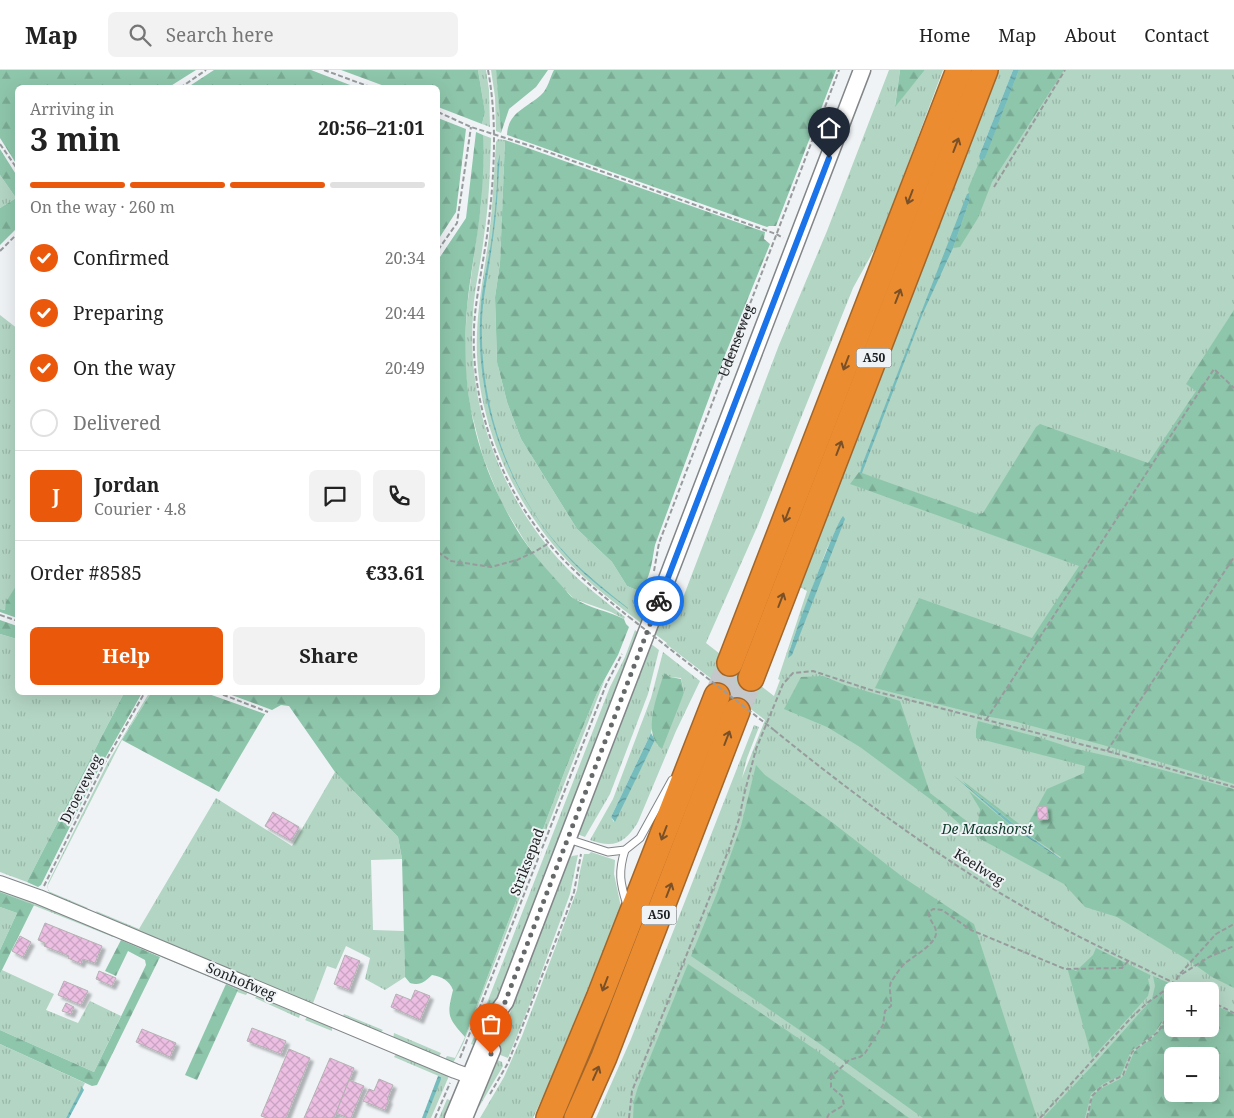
<!DOCTYPE html>
<html lang="en">
<head>
<meta charset="utf-8">
<style>
  :root { --surface:#fff; --page:#f2f2f2; --text:#222; --muted:#767676; --line:#e0e0e0; --accent:#ea580c }
  body { margin:0; font-family:"Noto Serif",serif; background:var(--page); color:var(--text); height:100vh; display:flex; flex-direction:column; font-size:19px; white-space:nowrap }
  * { box-sizing:border-box; margin:0 }
  p { font-size:16px; color:var(--muted) }
  .icon { flex:none; width:28px; height:28px; fill:none; stroke:currentColor; stroke-width:2; stroke-linecap:round; stroke-linejoin:round }
  .map { position:relative; flex:1; overflow:hidden }
  .drawer { position:absolute; left:15px; top:15px; width:425px; height:610px; display:flex; flex-direction:column; background:var(--surface); border-radius:8px; box-shadow:0 5px 20px #0002 }
  .drawer>* { flex:none }
  .fabs { position:absolute; left:1164px; top:912px; display:grid; gap:10px }
  .fabs a { display:grid; place-items:center; width:55px; height:55px; border-radius:8px; background:var(--surface); box-shadow:0 5px 20px #0002; font-size:25px }
  .pin { position:absolute; display:grid; place-items:center; width:42px; height:42px; color:#fff; margin:-51px -21px; border-radius:50% 50% 50% 0; rotate:-45deg; box-shadow:0 0 5px #0007 }
  .pin .icon { rotate:45deg }
  .courier { position:absolute; display:grid; place-items:center; width:50px; height:50px; margin:-25px; border:4px solid #1a73e8; border-radius:50%; background:#fff; color:#222; box-shadow:0 1px 6px #0007 }
  .headline em { font-style:normal; font-weight:700 }
  .headline div { display:flex; flex-direction:column-reverse }
  .headline { display:flex; align-items:center; justify-content:space-between; height:85px; padding:0 15px }
  h1 { font-size:32px; font-weight:700; line-height:38px }
  .bar { display:grid; grid-template-columns:repeat(4,1fr); gap:8px 5px; align-content:center; height:60px; padding:0 15px }
  .bar i { height:6px; border-radius:4px; background:var(--line) }
  .bar .active { background:var(--accent) }
  .bar p { grid-column:span 4 }
  .line { display:flex; align-items:center; gap:12px; padding:0 15px; border-top:1px solid var(--line) }
  .line div { flex:1 }
  .round { display:grid; place-items:center; flex:none; width:52px; height:52px; border-radius:8px; background:var(--page) }
  ol { padding:0 15px; list-style:none }
  li { display:flex; align-items:center; gap:15px; height:55px }
  li p { margin-inline-start:auto }
  li .icon { padding:5px; border-radius:50%; background:var(--accent); color:#fff; stroke-width:4 }
  li:last-child { color:var(--muted) }
  li i { width:28px; height:28px; border:2px solid var(--line); border-radius:50% }
  .primary-button { display:flex; gap:10px; margin-top:auto; padding:10px 15px }
  .primary-button a { flex:1; height:58px; border-radius:8px; background:var(--accent); color:#fff; font-size:20px; font-weight:700; line-height:58px; text-align:center }
  .primary-button a+a { background:var(--page); color:var(--text) }
  header { display:flex; align-items:center; gap:30px; box-sizing:border-box; height:70px; padding:0 25px; background:var(--surface); border-bottom:1px solid var(--line) }
  header strong { font-size:24px }
  nav { display:flex; gap:28px; margin-inline-start:auto; font-size:18px }
  .search { width:350px; height:45px; background:var(--page); display:flex; align-items:center; gap:12px; box-sizing:border-box; padding:0 18px; border-radius:8px; color:var(--muted); font-size:19px }
  .map>svg:first-child { display:block }
  .grass { fill:url(#grass-tufts); fill-rule:evenodd }
  .forest { fill:url(#forest-firs); fill-rule:evenodd }
  .water { fill:url(#water-waves) }
  .building { fill:url(#building-cross-hatch); stroke:#b4b1b3; filter:url(#shadow) }
  .lines { fill:none; stroke-linecap:round; stroke-linejoin:round }
  .motorway-tunnel { stroke:#c5c8cb; stroke-width:25; stroke-dasharray:25 12; stroke-linecap:butt }
  .service-casing { stroke:#828688; stroke-width:9 }
  .minor-casing { stroke:#828688; stroke-width:16 }
  .tertiary-casing { stroke:#828688; stroke-width:19 }
  .motorway-casing { stroke:#a3662a; stroke-width:28 }
  .path { stroke:#989b9d; stroke-width:2; stroke-dasharray:5 2.5; stroke-linecap:butt }
  .service { stroke:#fff; stroke-width:7 }
  .minor { stroke:#fff; stroke-width:14 }
  .tertiary { stroke:#fff; stroke-width:16 }
  .motorway { stroke:#eb8c30; stroke-width:25 }
  .path-bridge { stroke:#989b9d; stroke-width:2; stroke-dasharray:5 2.5; stroke-linecap:butt }
  .oneway { stroke:#795027 }
  .done { stroke:#66696a; stroke-width:5; stroke-dasharray:0 9 }
  .route { stroke:#1a73e8; stroke-width:6 }
  .labels { text-anchor:middle; stroke-width:4; stroke-linejoin:round; paint-order:stroke }
  .shield { fill:#eff3f6; stroke:#5b5e60; stroke-width:1 }
  .shield-label { font-size:12px; font-weight:bold; fill:#1c1e1f }
  .street-label { font-size:14px; fill:#1c1e1f; stroke:#eff3f6 }
  .park-label { font-size:14px; font-style:italic; fill:#0d3c2a; stroke:#eff3f6 }
</style>
</head>
<body>
<header>
<strong>Map</strong>
<div class="search"><svg class="icon" aria-label="search" viewBox="0 0 24 24"><circle cx="10" cy="10" r="6"/><path d="M15 15l6 6"/></svg>Search here</div>
<nav><a>Home</a><a>Map</a><a>About</a><a>Contact</a></nav>
</header>
<div class="map">
<svg width="1234" height="1048" viewBox="0 0 1234 1048">
  <defs>
    <pattern id="grass-tufts" width="24" height="20" patternUnits="userSpaceOnUse" patternTransform="scale(1.25)"><rect width="24" height="20" fill="#b3d5c3"/><path d="M3 7l-1-3M5 7V3M7 7l1-3M15 17l-1-3M17 17v-4M19 17l1-3" fill="none" stroke="#99b6a7"/></pattern>
    <pattern id="forest-firs" width="22" height="20" patternUnits="userSpaceOnUse" patternTransform="scale(1.25)"><rect width="22" height="20" fill="#8ec6ab"/><path d="M5 1l3.5 6h-7zM16 11l3.5 6h-7z" fill="#7aaa93"/></pattern>
    <pattern id="water-waves" width="16" height="10" patternUnits="userSpaceOnUse" patternTransform="scale(1.25)"><rect width="16" height="10" fill="#76bcbd"/><path d="M0 5q4-4 8 0t8 0" fill="none" stroke="#609899"/></pattern>
    <pattern id="building-cross-hatch" width="8" height="8" patternUnits="userSpaceOnUse" patternTransform="scale(1.25)"><rect width="8" height="8" fill="#ebbee2"/><path d="M0 0l8 8M0 8l8-8" fill="none" stroke="#c9a3c1"/></pattern>
    <filter id="shadow"><feDropShadow dx="3.5" dy="3.5" stdDeviation="1" flood-color="#0004"/></filter>
  </defs>
  <rect width="100%" height="100%" fill="#eff3f6"/>
  <g class="grass">
    <polygon points="478,0 486,0 489,20 490,57 482,54 485,42"/>
    <polygon points="491,0 496,0 497,8 501,63 496,61 495,27"/>
    <path d="M 889,0 L 900,0 L 895,36 L 925,0 L 943,0 L 879,171 L 853,218 L 758,455 L 706,573 L 774,626 L 780,610 L 778,609 L 807,521 L 800,517 L 999,0 L 1013,0 L 979,86 L 980,88 L 1014,0 L 1234,0 L 1234,1048 L 596,1048 L 631,969 L 754,655 L 759,657 L 747,688 L 742,708 L 765,650 L 666,574 L 667,573 C 640,552 612,532 586,509 C 520,450 473,354 477,264 C 478,231 485,199 489,166 C 493,135 494,103 496,72 L 498,69 L 505,70 L 500,193 L 495,227 L 497,292 L 507,332 L 521,369 L 577,459 L 612,492 L 627,516 L 639,521 L 675,549 L 779,275 L 827,161 ZM 842,447 L 787,586 L 826,481 ZM 1172,921 L 1210,921 L 1210,959 L 1172,959 ZM 1172,986 L 1210,986 L 1210,1024 L 1172,1024 Z"/>
    <path d="M 483,65 L 491,68 C 490,101 489,134 484,166 C 481,193 474,219 473,245 C 466,336 502,429 564,495 C 582,514 604,530 625,547 L 624,549 L 611,542 L 574,529 L 540,493 L 524,470 L 501,432 L 483,387 L 470,337 L 464,290 L 467,237 L 481,134 Z"/>
    <polygon points="0,105 16,128 0,138"/>
    <polygon points="0,245 18,259 18,516 16,516 6,540 0,539"/>
    <polygon points="635,560 640,564 515,887 478,977 471,974 610,617 625,587"/>
    <polygon points="0,564 17,569 18,622 124,623 27,812 0,802"/>
    <polygon points="650,573 659,580 648,624 610,724 585,767 577,764"/>
    <path d="M 663,582 L 700,611 L 676,661 L 638,752 C 625,773 614,779 590,770 L 613,729 L 651,628 ZM 664,604 L 670,607 L 681,608 L 684,623 L 658,676 L 655,670 L 614,752 L 611,747 L 651,663 Z"/>
    <polygon points="605,609 463,974 452,995 444,991 447,986 455,988 465,967 566,698 597,623"/>
    <path d="M 149,623 L 151,623 L 122,670 L 48,815 L 48,821 L 88,838 L 83,840 C 71,835 44,830 48,813 L 108,692 Z"/>
    <polygon points="335,702 398,767 402,789 371,790 373,860 404,861 405,907 385,920 365,909 370,888 346,876 336,899 327,896 312,936 219,897 218,893 212,890 209,893 99,847 96,841 139,859 216,728 292,776"/>
    <polygon points="591,782 615,790 614,804 621,837 550,1011 533,1048 480,1048 504,1007 522,966 577,820 580,801 584,784 589,784"/>
    <polygon points="578,785 570,824 531,931 508,988 495,983 567,790 572,786"/>
    <polygon points="0,818 113,862 113,867 0,822"/>
    <polygon points="0,837 17,843 0,880"/>
    <polygon points="125,868 250,919 246,925 237,922 238,920 226,914 121,870"/>
    <polygon points="2,900 54,924 46,940 78,953 90,931 121,946 94,1002 0,960 0,904"/>
    <polygon points="259,923 301,941 299,948 255,928"/>
    <polygon points="309,944 332,953 332,961 305,950"/>
    <polygon points="344,944 383,960 379,964 342,948"/>
    <polygon points="394,963 441,983 438,989 393,970"/>
    <polygon points="0,974 85,1013 66,1048 0,1048"/>
    <polygon points="398,981 448,1002 449,1006 431,1048 426,1048 441,1007 394,987"/>
    <polygon points="493,988 502,992 503,996 479,1037 474,1034"/>
    <polygon points="447,1029 455,1032 449,1048 439,1048"/>
  </g>
  <g class="forest">
    <polygon points="0,0 196,0 169,17 18,18 17,95 0,68"/>
    <polygon points="214,0 311,0 350,15 348,18 188,17"/>
    <polygon points="341,0 478,0 485,42 482,54 438,37 438,18 387,17"/>
    <polygon points="496,0 548,0 536,17 509,39 501,63"/>
    <path d="M 554,0 L 836,0 L 776,156 L 769,156 L 767,157 L 507,65 C 508,42 527,38 541,25 C 548,19 550,7 554,0 Z"/>
    <polygon points="900,0 925,0 895,37"/>
    <polygon points="1019,0 1064,0 992,112 978,148 960,177 953,178 970,129 968,119 980,90 985,87"/>
    <polygon points="438,48 466,59 456,142 438,170"/>
    <path d="M 476,62 L 483,65 C 484,88 483,111 481,133 C 478,168 470,203 467,238 C 460,320 475,389 517,460 C 530,481 545,498 562,516 C 566,520 570,527 575,529 C 589,538 608,541 624,549 L 626,554 L 629,557 L 618,585 L 597,623 L 566,698 L 465,967 C 447,947 447,945 453,920 C 449,910 442,907 432,905 C 424,912 421,916 410,913 L 405,907 L 402,789 L 398,767 L 335,702 L 289,636 L 281,635 L 272,640 L 226,623 L 438,622 L 438,190 L 466,148 Z"/>
    <path d="M 505,70 L 765,162 L 764,169 L 770,174 L 723,290 L 655,475 C 652,490 651,510 639,521 L 627,516 L 612,492 L 577,459 L 521,369 L 507,332 L 497,292 L 495,227 L 500,193 Z"/>
    <polygon points="0,79 17,106 17,158 0,175 0,138 16,128 0,105"/>
    <polygon points="1234,240 1234,714 1103,675 1013,651 985,646 875,618 919,528 1032,568 1079,496 850,414 859,402 977,444 983,443 1036,357 1040,354 1148,393 1196,321 1186,314"/>
    <polygon points="16,516 18,516 17,548 0,542 0,539 5,540 6,532"/>
    <polygon points="0,550 17,556 17,569 0,564"/>
    <path d="M 664,603 L 670,607 L 681,609 L 684,623 L 662,679 C 641,664 658,624 664,603 Z"/>
    <polygon points="823,606 845,615 900,631 930,723 977,759 980,739 969,721 1015,759 1060,789 1061,787 1020,759 966,715 963,711 1027,760 1028,754 1047,719 1084,703 1085,696 976,668 976,660 978,651 1038,667 1072,678 1125,690 1234,719 1234,918 1212,907 1188,890 1117,847 1085,837 1064,814 971,764 937,734 860,677 827,657 784,639 801,607"/>
    <polygon points="124,623 142,623 95,706 41,815 38,817 27,812"/>
    <polygon points="151,623 206,623 265,644 219,722 122,670"/>
    <polygon points="756,695 765,705 833,753 904,808 974,854 1037,1048 923,1048 820,974 691,886 717,823 741,756"/>
    <polygon points="0,822 34,835 0,904 0,880 17,843 0,837"/>
    <polygon points="121,870 160,887 97,1015 92,1016 0,974 0,960 94,1002 146,895 145,890 128,881 116,906 105,901"/>
    <polygon points="1096,878 1150,905 1148,909 1150,917 1148,926 1092,988 1067,897 1076,901 1093,885"/>
    <polygon points="688,894 813,978 909,1048 633,1048 634,1030 638,1017"/>
    <polygon points="1153,906 1176,916 1177,921 1172,921 1172,938 1154,964 1131,981 1121,1005 1103,1014 1091,1024 1085,1048 1043,1048 1095,993 1152,929 1155,916"/>
    <polygon points="226,914 238,920 197,1010 185,1005"/>
    <path d="M 1210,933 L 1234,944 L 1234,1048 L 1088,1048 L 1093,1025 L 1100,1019 L 1120,1009 L 1125,1004 L 1134,982 L 1156,965 L 1172,941 L 1172,959 L 1210,959 ZM 1210,986 L 1210,1024 L 1172,1024 L 1172,986 Z"/>
  </g>
  <g class="water">
    <polygon points="1013,0 1019,0 985,88 980,90 979,86"/>
    <path d="M 500,84 C 498,114 497,145 492,175 C 489,200 483,225 482,250 C 479,335 508,424 568,486 C 586,505 607,521 628,538 L 628,539 C 606,522 583,505 565,484 C 504,416 473,325 481,234 C 483,211 489,189 492,166 C 494,149 496,131 497,114 C 497,104 497,92 500,84 Z"/>
    <polygon points="969,123 970,129 953,178 923,243 862,403 860,403 862,395 967,124"/>
    <path d="M 843,446 L 845,449 L 792,585 L 788,588 C 789,575 836,452 843,446 Z"/>
    <polygon points="651,663 655,670 615,752 611,747"/>
    <polygon points="953,705 1020,759 1061,789 1060,789 1015,759"/>
    <polygon points="438,1006 441,1007 441,1009 426,1048 422,1048"/>
    <polygon points="82,1017 84,1020 69,1048 66,1048"/>
  </g>
  <g class="building">
    <polygon points="1047,736 1048,749 1038,750 1037,737"/>
    <polygon points="273,742 299,757 291,771 265,756"/>
    <polygon points="45,853 102,876 95,893 83,889 81,894 68,888 69,886 44,876 45,873 38,870"/>
    <polygon points="20,866 31,872 23,887 12,881"/>
    <polygon points="345,885 360,891 349,920 334,914"/>
    <polygon points="99,901 116,908 112,916 96,909"/>
    <polygon points="64,911 88,921 81,935 58,925"/>
    <polygon points="415,920 430,926 420,950 391,937 396,924 411,930"/>
    <polygon points="66,933 74,937 71,944 62,941"/>
    <polygon points="252,958 286,971 281,984 247,971"/>
    <polygon points="142,959 176,973 170,987 136,972"/>
    <polygon points="289,979 310,988 286,1048 267,1048 261,1046"/>
    <polygon points="330,988 354,998 334,1048 304,1048"/>
    <polygon points="379,1009 393,1015 387,1030 389,1030 385,1040 363,1031 369,1019 374,1021"/>
    <polygon points="349,1010 364,1016 351,1048 348,1048 336,1043"/>
  </g>
  <g class="lines">
    <g class="motorway-tunnel">
      <polyline points="717,626 730,593"/>
      <polyline points="737,641 751,608"/>
    </g>
    <g class="service-casing">
      <g id="service">
        <polyline points="568,769 608,782 625,780 640,768 672,710"/>
        <path d="M 625,780 C 618,802 620,813 627,835"/>
      </g>
    </g>
    <g class="minor-casing">
      <polyline id="minor" points="0,813 39,827 455,1001 480,1010"/>
    </g>
    <g class="tertiary-casing">
      <g id="tertiary">
        <polyline points="453,1048 496,944 505,932 862,0"/>
        <polyline points="464,1048 492,980"/>
      </g>
    </g>
    <g class="motorway-casing">
      <g id="motorway">
        <polyline points="730,593 959,0"/>
        <polyline points="751,608 985,0"/>
        <polyline points="549,1048 599,928 717,626"/>
        <polyline points="577,1048 604,987 737,641"/>
      </g>
    </g>
    <g class="path">
      <polyline points="324,0 373,18"/>
      <path d="M 488,0 C 498,53 494,112 487,166 C 483,192 478,218 475,244 C 467,326 498,414 551,476 C 574,503 602,525 629,547"/>
      <polyline points="180,18 206,0"/>
      <polyline points="438,42 471,57 534,77 776,164 783,168"/>
      <polyline points="0,74 18,100"/>
      <polyline points="994,117 1065,0"/>
      <polyline points="438,180 457,153 471,57"/>
      <polyline points="0,181 18,163"/>
      <polyline points="438,482 451,491 491,497 517,490 536,481 549,473"/>
      <path id="s1" d="M 654,501 L 659,473 L 839,0"/>
      <polyline points="0,545 18,551"/>
      <polyline points="216,622 268,642"/>
      <polyline points="986,650 1214,299 1234,318"/>
      <path d="M 774,660 C 839,713 906,763 976,808 C 1044,852 1118,886 1191,921"/>
      <polyline points="1107,681 1234,487"/>
      <polyline points="44,816 104,694 145,622"/>
      <polyline points="1182,904 1209,887 1234,876"/>
      <polyline points="1210,931 1234,943"/>
      <polyline points="460,988 606,615 622,584"/>
      <polyline points="490,1024 508,993 565,847 574,822 581,784"/>
      <polyline points="435,1048 450,1013"/>
      <polyline points="629,1048 632,1021 729,779 739,749 744,725 756,679 783,614 793,603 813,601 874,621 1107,681 1234,717"/>
      <path d="M 827,1048 L 829,1044 L 844,1035 L 842,1026 L 831,1017 L 831,1007 L 849,990 L 860,987 L 865,983 L 883,955 L 885,941 L 891,936 C 892,929 888,918 891,912 C 895,906 900,898 905,893 C 913,887 935,874 936,864 C 937,855 928,851 929,842 L 933,839 L 942,840 L 971,860 L 1065,899 L 1122,898 L 1128,891"/>
      <polyline points="1040,1048 1131,948 1147,933 1175,913 1178,906 1216,864 1234,854"/>
      <polyline points="1087,1048 1092,1026 1101,1017 1123,1005 1132,982 1158,962 1172,938"/>
    </g>
    <use href="#service" class="service"/>
    <use href="#minor" class="minor"/>
    <use href="#tertiary" class="tertiary"/>
    <use href="#motorway" class="motorway"/>
    <polyline class="path-bridge" points="629,547 774,660"/>
  </g>
  <defs><path id="oneway-shaft" d="M-6 0H5M1.5-3L5.5 0L1.5 3" fill="none" stroke-width="1.6" stroke-linecap="round" stroke-linejoin="round" transform="scale(1.25)"/></defs>
  <g class="oneway">
    <use href="#oneway-shaft" transform="translate(956 75) rotate(-69)"/>
    <use href="#oneway-shaft" transform="translate(910 127) rotate(111)"/>
    <use href="#oneway-shaft" transform="translate(898 226) rotate(-69)"/>
    <use href="#oneway-shaft" transform="translate(846 293) rotate(111)"/>
    <use href="#oneway-shaft" transform="translate(839 378) rotate(-69)"/>
    <use href="#oneway-shaft" transform="translate(787 445) rotate(111)"/>
    <use href="#oneway-shaft" transform="translate(781 530) rotate(-69)"/>
    <use href="#oneway-shaft" transform="translate(727 668) rotate(-69)"/>
    <use href="#oneway-shaft" transform="translate(664 763) rotate(111)"/>
    <use href="#oneway-shaft" transform="translate(669 820) rotate(-69)"/>
    <use href="#oneway-shaft" transform="translate(605 914) rotate(111)"/>
    <use href="#oneway-shaft" transform="translate(596 1003) rotate(-66)"/>
  </g>
  <g class="lines">
    <polyline class="done" points="491,984 504,948 505,932 659,531"/>
    <polyline class="route" points="659,531 829,88"/>
  </g>
  <g class="labels">
    <g class="shield">
      <rect x="856.5" y="278.5" width="35" height="19" rx="4"/>
      <rect x="641.5" y="835.5" width="35" height="19" rx="4"/>
    </g>
    <g class="shield-label">
      <text x="874" y="292">A50</text>
      <text x="659" y="849">A50</text>
    </g>
    <g class="street-label">
      <text dy="5" stroke="none"><textPath href="#s1" startOffset="245">Udenseweg</textPath></text>
      <text transform="translate(81 719) rotate(-63)" y="5">Droeveweg</text>
      <text transform="translate(527 792) rotate(-69)" y="5">Striksepad</text>
      <text transform="translate(979 797) rotate(32)" y="5">Keelweg</text>
      <text transform="translate(241 911) rotate(23)" y="5">Sonhofweg</text>
    </g>
    <g class="park-label">
      <text x="987" y="764">De Maashorst</text>
    </g>
  </g>
</svg>
<div class="fabs">
<a>+</a>
<a>−</a>
</div>
<div class="pin" style="left:491px;top:984px;background:#ea580c"><svg class="icon" aria-label="bag" viewBox="0 0 24 24"><path d="M5 8h14l-1 12H6zM9 8a3 3 0 0 1 6 0"/></svg></div>
<div class="pin" style="left:829px;top:88px;background:#1f2937"><svg class="icon" aria-label="home" viewBox="0 0 24 24"><path d="M3 11l9-7 9 7M6 9v11h12V9"/></svg></div>
<div class="courier" style="left:659px;top:531px"><svg class="icon" aria-label="bike" viewBox="0 0 24 24"><circle cx="6" cy="16" r="4"/><circle cx="18" cy="16" r="4"/><path d="M6 16l4-8h5l3 8M10 8l3 8H6M13 5h3"/></svg></div>
<section class="drawer">
<div class="headline"><div><h1>3 min</h1><p>Arriving in</p></div><em>20:56–21:01</em></div>
<div class="bar"><i class="active"></i><i class="active"></i><i class="active"></i><i></i><p>On the way · 260 m</p></div>
<ol>
<li><svg class="icon" aria-label="check" viewBox="0 0 24 24"><path d="M5 12l5 5 9-10"/></svg>Confirmed<p>20:34</p></li>
<li><svg class="icon" aria-label="check" viewBox="0 0 24 24"><path d="M5 12l5 5 9-10"/></svg>Preparing<p>20:44</p></li>
<li><svg class="icon" aria-label="check" viewBox="0 0 24 24"><path d="M5 12l5 5 9-10"/></svg>On the way<p>20:49</p></li>
<li><i></i>Delivered</li>
</ol>
<div class="line" style="height:90px"><b class="round" style="background:var(--accent);color:#fff">J</b><div><b>Jordan</b><p>Courier · 4.8</p></div><a class="round"><svg class="icon" aria-label="chat" viewBox="0 0 24 24"><path d="M4 5h16v11H9l-5 4z"/></svg></a><a class="round"><svg class="icon" aria-label="phone" viewBox="0 0 24 24"><path d="M5 4h4l2 5-3 2q2 4 5 5l2-3 5 2v4C11 20 4 13 5 4z"/></svg></a></div>
<div class="line" style="height:65px"><div>Order #8585</div><b>€33.61</b></div>
<div class="primary-button"><a>Help</a><a>Share</a></div>
</section>
</div>
</body>
</html>
